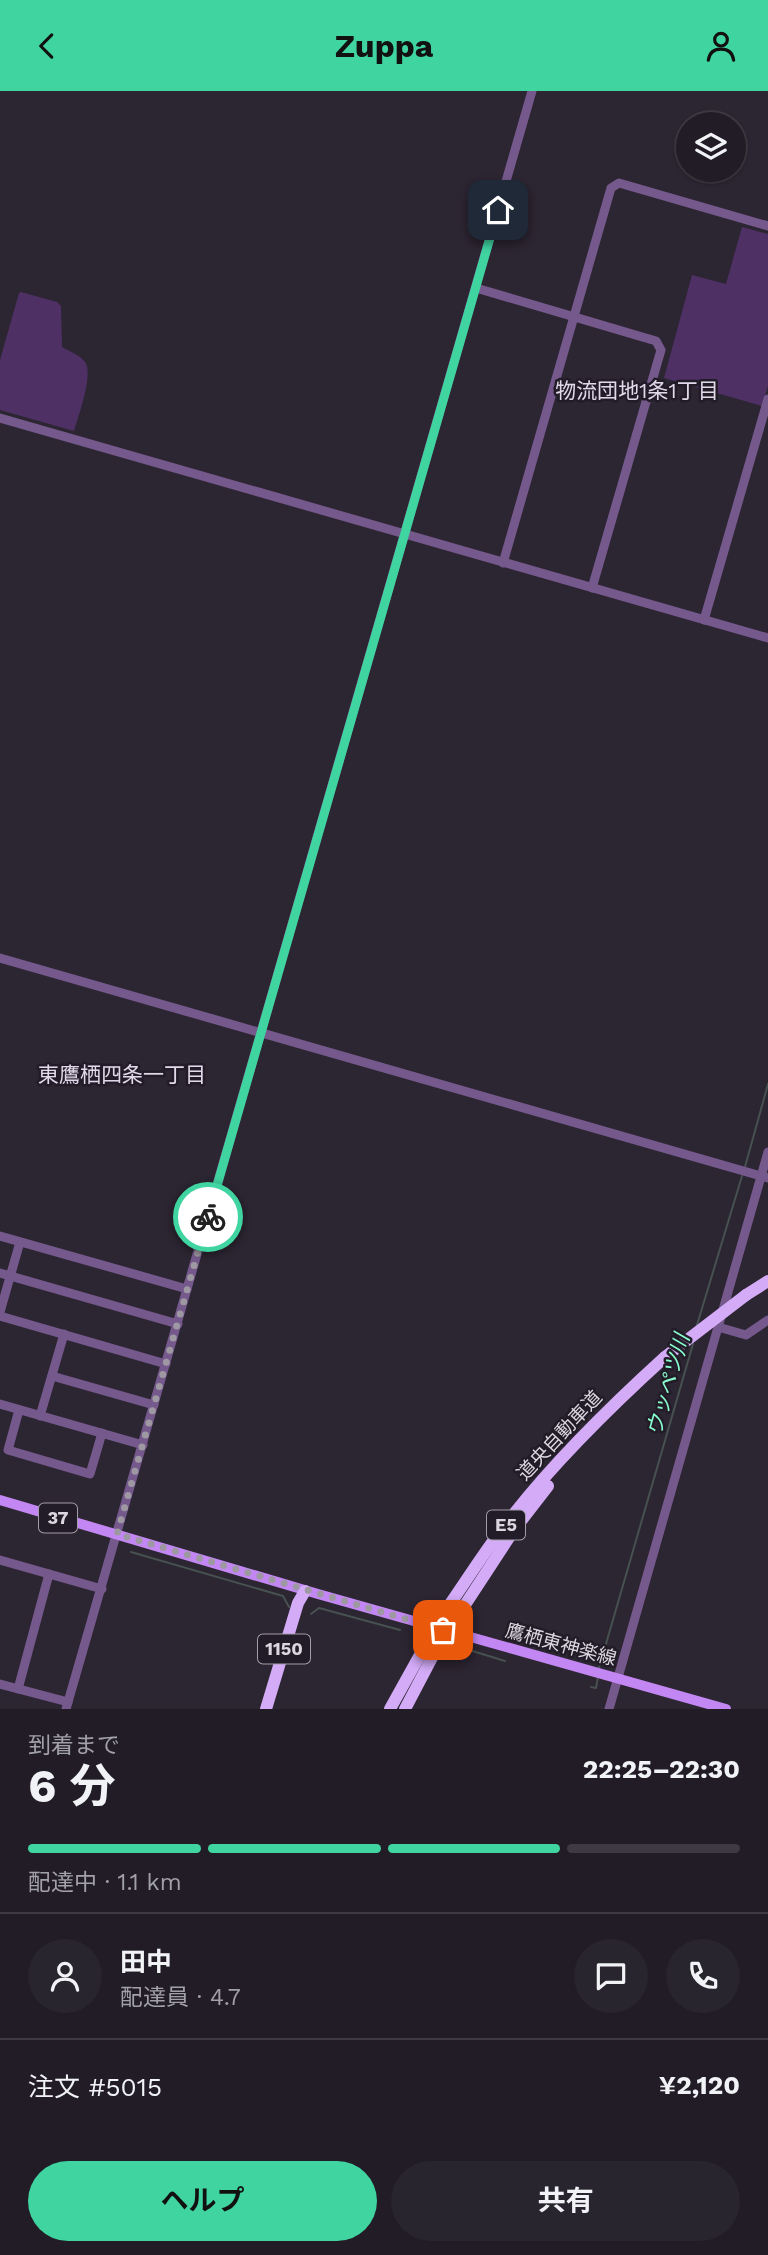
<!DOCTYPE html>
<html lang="ja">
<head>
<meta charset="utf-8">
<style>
  :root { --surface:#211c26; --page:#29252e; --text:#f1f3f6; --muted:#a2a1a7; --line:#3e3a43; --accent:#40d4a1 }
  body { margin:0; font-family:"Work Sans","Noto Sans JP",sans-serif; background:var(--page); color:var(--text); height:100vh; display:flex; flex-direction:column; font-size:26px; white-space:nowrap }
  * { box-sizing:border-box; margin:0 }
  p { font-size:23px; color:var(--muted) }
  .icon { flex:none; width:38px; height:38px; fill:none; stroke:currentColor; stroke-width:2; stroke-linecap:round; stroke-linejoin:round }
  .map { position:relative; height:1618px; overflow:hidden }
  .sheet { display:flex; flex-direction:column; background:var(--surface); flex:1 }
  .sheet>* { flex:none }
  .tools { position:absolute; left:676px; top:21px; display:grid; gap:14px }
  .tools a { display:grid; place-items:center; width:70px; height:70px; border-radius:50%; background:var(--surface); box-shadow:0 2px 5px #0004,0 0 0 2px var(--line); font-size:35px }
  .pin { position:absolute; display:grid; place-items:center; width:60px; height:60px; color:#fff; margin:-30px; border-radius:14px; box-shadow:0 4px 10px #0006 }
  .courier { position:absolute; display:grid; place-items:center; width:70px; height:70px; margin:-35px; border:5px solid #40d4a1; border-radius:50%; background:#fff; color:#222; box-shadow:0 2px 9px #0007 }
  .overview em { font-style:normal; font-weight:700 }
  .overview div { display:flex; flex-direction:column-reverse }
  .overview { display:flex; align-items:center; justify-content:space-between; height:119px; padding:0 28px }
  h1 { font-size:46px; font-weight:700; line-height:52px }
  .bar { display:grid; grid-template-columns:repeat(4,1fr); gap:10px 7px; align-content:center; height:84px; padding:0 28px }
  .bar i { height:9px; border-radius:5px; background:var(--line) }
  .bar .selected { background:var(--accent) }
  .bar p { grid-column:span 4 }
  .line { display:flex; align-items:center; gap:18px; padding:0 28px; border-top:2px solid var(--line) }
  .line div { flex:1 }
  .round { display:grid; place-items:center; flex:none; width:74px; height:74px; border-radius:37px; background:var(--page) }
  .action { display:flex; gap:14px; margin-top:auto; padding:14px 28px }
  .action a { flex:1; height:80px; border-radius:42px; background:var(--accent); color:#111; font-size:28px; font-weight:700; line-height:80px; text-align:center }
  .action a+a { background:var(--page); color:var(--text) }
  header { display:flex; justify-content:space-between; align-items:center; height:91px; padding:0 28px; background:var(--accent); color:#111; font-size:32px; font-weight:700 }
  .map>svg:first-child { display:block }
  .green { fill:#4e3065 }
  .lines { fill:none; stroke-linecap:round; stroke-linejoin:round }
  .stream { stroke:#47514f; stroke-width:2 }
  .minor { stroke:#75598c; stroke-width:9 }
  .major { stroke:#c287f2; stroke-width:10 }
  .highway { stroke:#d3abf6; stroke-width:12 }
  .highway-bridge { stroke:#d3abf6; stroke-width:12 }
  .done { stroke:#9e98a2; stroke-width:7; stroke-dasharray:0 12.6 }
  .route { stroke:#40d4a1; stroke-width:9 }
  .labels { text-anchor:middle; stroke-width:5; stroke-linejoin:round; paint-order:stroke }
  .shield { fill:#221b28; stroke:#a49ea8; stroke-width:2 }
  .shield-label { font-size:18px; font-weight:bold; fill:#dbd6df }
  .street-label { font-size:19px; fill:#dbd6df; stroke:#221b28 }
  .neighbourhood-label { font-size:21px; fill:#e1d8ea; stroke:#221b28 }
  .water-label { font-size:21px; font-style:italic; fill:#89fecf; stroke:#221b28 }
</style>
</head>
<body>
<header><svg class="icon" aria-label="back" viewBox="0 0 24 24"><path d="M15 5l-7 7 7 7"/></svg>Zuppa<svg class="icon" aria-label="person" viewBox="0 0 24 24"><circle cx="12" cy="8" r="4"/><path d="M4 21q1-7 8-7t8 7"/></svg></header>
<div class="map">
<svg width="768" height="1618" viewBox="0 0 768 1618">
  <rect width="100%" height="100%" fill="#2c2532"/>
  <g class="green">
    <polygon points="742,136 768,143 768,295 762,315 664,287 692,184 726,193"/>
    <path d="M 21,201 L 57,211 L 61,215 L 62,256 C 69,260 80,264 85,271 C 94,283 78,326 74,340 L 0,319 L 0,269 L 19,202 Z"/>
  </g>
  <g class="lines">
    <g class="stream">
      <polyline points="745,1076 768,993"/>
      <polyline points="697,1234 742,1085"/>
      <polyline points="131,1461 283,1505 289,1516"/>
      <polyline points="311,1523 319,1517 400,1539"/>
      <polyline points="466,1558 505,1570"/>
      <polyline points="599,1577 693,1253"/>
      <polyline points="591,1596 596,1597 598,1586"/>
    </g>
    <g class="minor">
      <polyline points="476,197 656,250 661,259 592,497"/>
      <polyline points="0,327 768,547"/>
      <polyline points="503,472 611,97 619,92 768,135"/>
      <polyline points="704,529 768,308"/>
      <polyline points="0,867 768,1087"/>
      <polyline points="0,1145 187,1198"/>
      <polyline points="0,1182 178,1233"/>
      <polyline points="0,1221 20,1151"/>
      <polyline points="0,1225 166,1273"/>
      <polyline points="718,1236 746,1244 768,1229"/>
      <polyline points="52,1285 154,1314"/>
      <polyline points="0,1313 143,1354"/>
      <polyline points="19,1319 8,1359 90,1383 102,1342"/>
      <polyline points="40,1325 64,1243"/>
      <polyline points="0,1469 102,1498"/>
      <polyline points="0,1593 68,1611"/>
      <polyline points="18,1598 49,1483"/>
      <polyline points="66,1618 532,0"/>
      <polyline points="609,1618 768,1061"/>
    </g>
    <polyline class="major" points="0,1409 318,1503 726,1618"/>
    <g class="highway">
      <polyline points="746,1204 768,1190"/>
      <path d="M 448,1516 C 469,1486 489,1453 513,1424 C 558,1367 611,1315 665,1266"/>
      <polyline points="459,1523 514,1439 548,1395"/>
      <polyline points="266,1618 298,1512 305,1500"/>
      <polyline points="390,1618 425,1555"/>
      <polyline points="405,1618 436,1559"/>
    </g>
    <g class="highway-bridge">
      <polyline points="665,1266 746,1204"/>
      <polyline points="425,1555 448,1516"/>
      <polyline points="436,1559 459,1523"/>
    </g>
  </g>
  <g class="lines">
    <polyline class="done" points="208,1126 117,1443 443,1539"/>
    <polyline class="route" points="208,1126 498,119"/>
  </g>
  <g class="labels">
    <g class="shield">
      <rect x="39" y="1412.5" width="38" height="29" rx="5"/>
      <rect x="487" y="1419.5" width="38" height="29" rx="5"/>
      <rect x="258" y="1543.5" width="52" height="29" rx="5"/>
    </g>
    <g class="shield-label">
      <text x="58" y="1433">37</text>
      <text x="506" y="1440">E5</text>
      <text x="284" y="1564">1150</text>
    </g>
    <g class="street-label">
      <text transform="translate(559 1344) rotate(-47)" y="7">道央自動車道</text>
      <text transform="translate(561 1553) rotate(15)" y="7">鷹栖東神楽線</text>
    </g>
    <g class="neighbourhood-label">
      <text x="637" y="307">物流団地1条1丁目</text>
      <text x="122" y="991">東鷹栖四条一丁目</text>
    </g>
    <g class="water-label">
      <text transform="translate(668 1294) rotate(-74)" y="7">ウッペツ川</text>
    </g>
  </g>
</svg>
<div class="tools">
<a><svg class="icon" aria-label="layers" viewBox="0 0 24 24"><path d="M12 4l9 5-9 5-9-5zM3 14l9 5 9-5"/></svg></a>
</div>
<div class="pin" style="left:443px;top:1539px;background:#ea580c"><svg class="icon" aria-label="bag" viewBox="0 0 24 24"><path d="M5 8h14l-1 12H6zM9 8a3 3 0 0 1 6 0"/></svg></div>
<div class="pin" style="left:498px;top:119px;background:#1f2937"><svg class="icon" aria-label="home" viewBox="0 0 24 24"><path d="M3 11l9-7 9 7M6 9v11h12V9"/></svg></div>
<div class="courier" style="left:208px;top:1126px"><svg class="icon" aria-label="bike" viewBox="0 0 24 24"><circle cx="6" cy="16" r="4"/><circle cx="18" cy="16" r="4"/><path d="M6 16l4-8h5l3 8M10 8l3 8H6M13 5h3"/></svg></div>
</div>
<section class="sheet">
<div class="overview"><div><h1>6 分</h1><p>到着まで</p></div><em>22:25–22:30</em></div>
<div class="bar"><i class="selected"></i><i class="selected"></i><i class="selected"></i><i></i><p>配達中 · 1.1 km</p></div>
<div class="line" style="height:126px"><a class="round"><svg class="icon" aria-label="person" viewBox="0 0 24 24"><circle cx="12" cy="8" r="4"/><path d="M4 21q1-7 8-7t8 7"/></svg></a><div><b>田中</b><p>配達員 · 4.7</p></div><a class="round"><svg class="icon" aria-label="chat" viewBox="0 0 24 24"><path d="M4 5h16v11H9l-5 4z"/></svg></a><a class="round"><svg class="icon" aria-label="phone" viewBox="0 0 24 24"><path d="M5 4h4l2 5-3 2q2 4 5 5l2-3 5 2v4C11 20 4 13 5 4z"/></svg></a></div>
<div class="line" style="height:91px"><div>注文 #5015</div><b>¥2,120</b></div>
<div class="action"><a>ヘルプ</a><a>共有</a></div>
</section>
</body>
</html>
